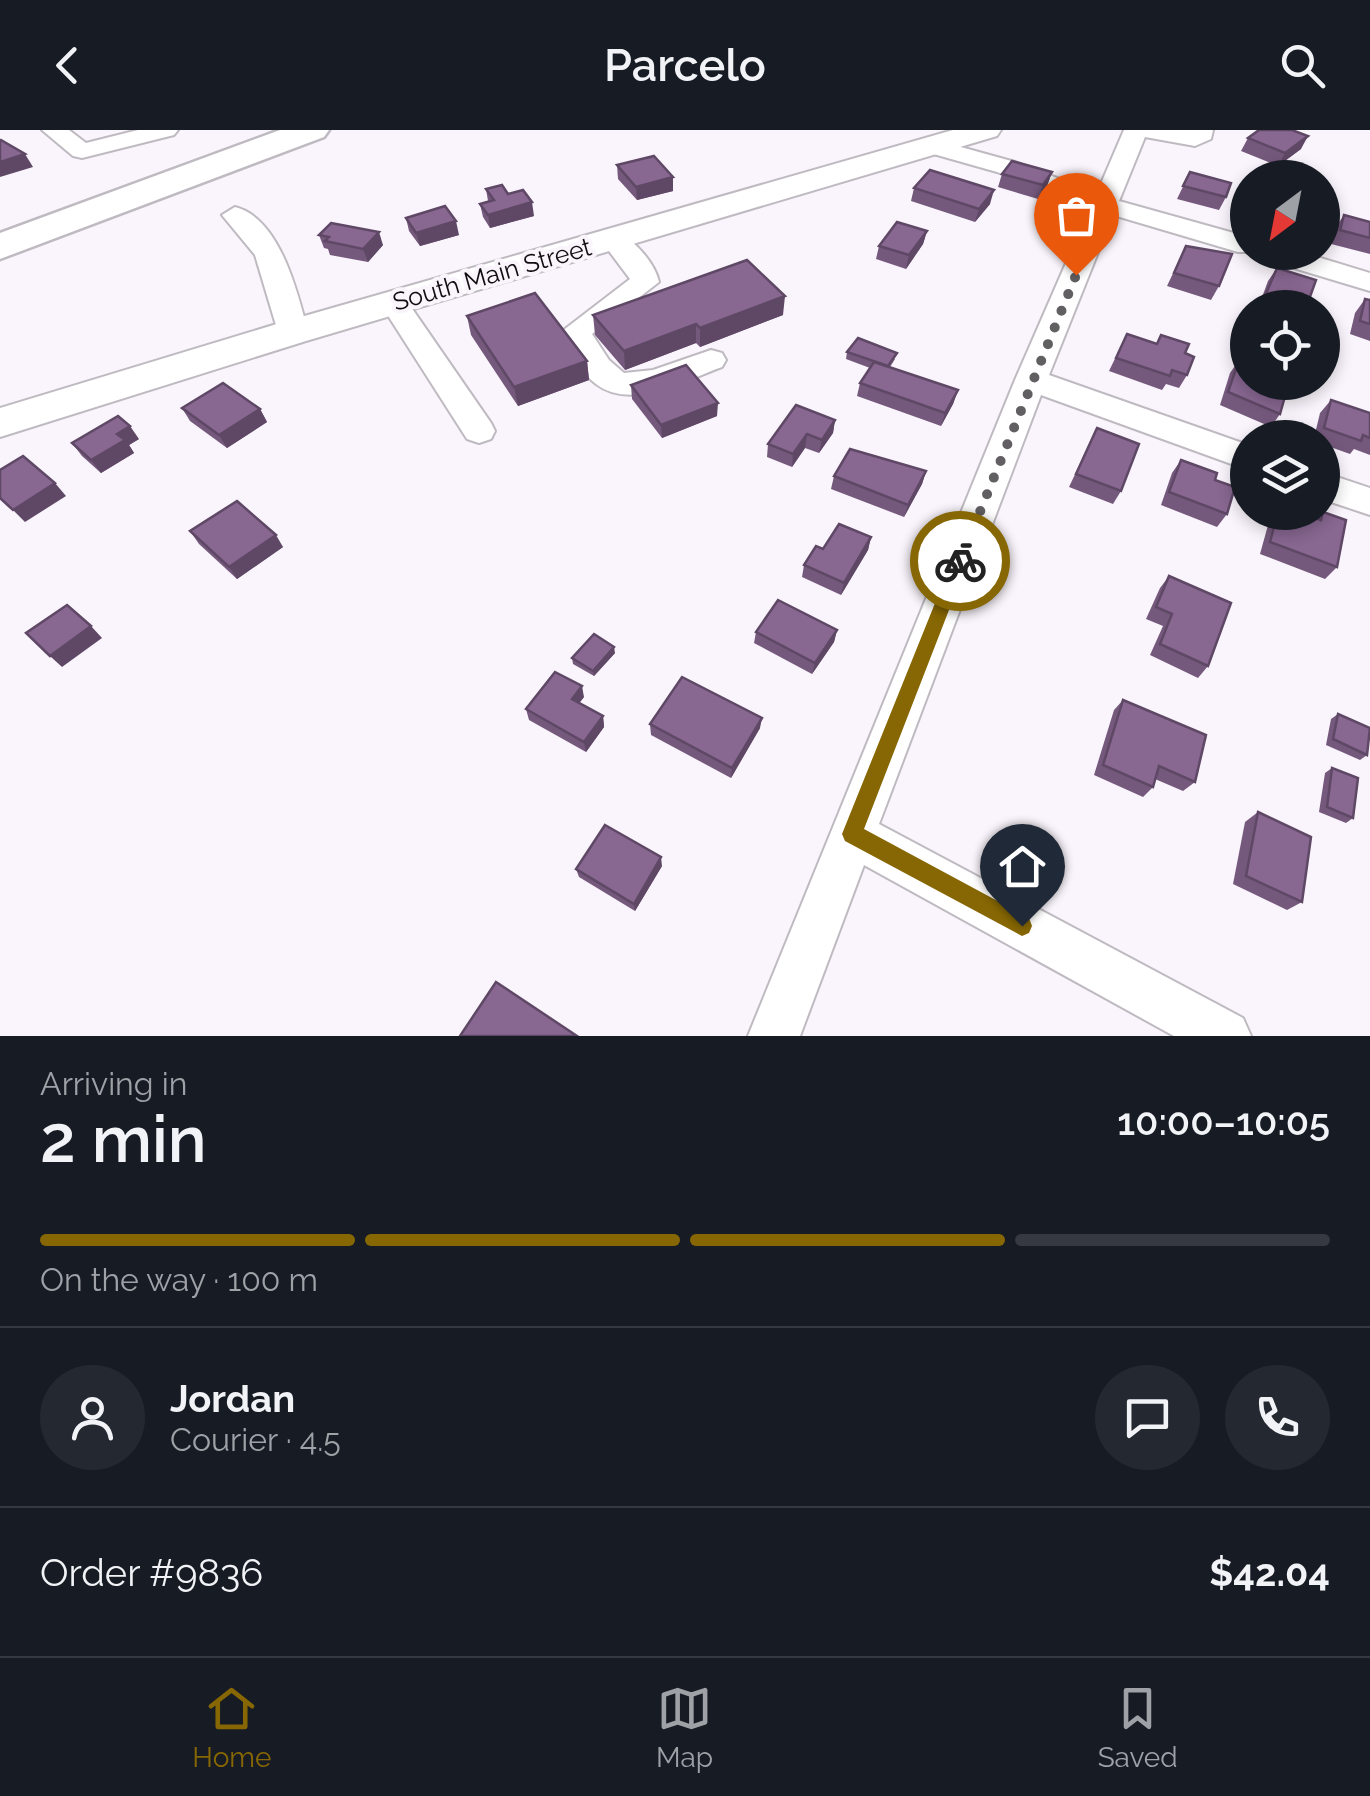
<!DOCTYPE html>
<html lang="en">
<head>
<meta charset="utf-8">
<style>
  :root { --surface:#171b24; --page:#242831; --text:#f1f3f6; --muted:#9ea1a6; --line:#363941; --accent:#876703 }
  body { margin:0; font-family:Raleway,sans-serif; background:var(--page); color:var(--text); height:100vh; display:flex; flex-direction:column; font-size:38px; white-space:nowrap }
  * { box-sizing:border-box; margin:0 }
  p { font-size:32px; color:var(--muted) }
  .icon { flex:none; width:55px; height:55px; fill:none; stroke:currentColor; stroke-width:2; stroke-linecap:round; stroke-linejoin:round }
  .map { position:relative; height:906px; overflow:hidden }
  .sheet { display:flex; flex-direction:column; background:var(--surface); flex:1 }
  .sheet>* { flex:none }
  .needle { width:65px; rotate:212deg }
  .tools { position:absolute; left:1230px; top:30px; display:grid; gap:20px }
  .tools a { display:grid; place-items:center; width:110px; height:110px; border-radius:50%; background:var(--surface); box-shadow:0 5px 15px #0003; font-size:50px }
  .pin { position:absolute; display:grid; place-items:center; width:85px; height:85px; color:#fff; margin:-102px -42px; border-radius:50% 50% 50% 0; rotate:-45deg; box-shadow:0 0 10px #0007 }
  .pin .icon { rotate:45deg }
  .courier { position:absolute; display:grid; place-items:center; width:100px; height:100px; margin:-50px; border:8px solid #876703; border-radius:50%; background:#fff; color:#222; box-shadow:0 2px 12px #0007 }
  .overview em { font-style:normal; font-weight:600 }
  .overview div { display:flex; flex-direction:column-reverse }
  .overview { display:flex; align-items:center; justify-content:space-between; height:170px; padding:0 40px }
  h1 { font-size:65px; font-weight:600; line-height:75px }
  .bar { display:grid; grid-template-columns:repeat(4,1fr); gap:15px 10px; align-content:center; height:120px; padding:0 40px }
  .bar i { height:12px; border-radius:8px; background:var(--line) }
  .bar .on { background:var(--accent) }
  .bar p { grid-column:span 4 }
  .line { display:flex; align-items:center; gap:25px; padding:0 40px; border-top:2px solid var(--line) }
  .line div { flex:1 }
  .round { display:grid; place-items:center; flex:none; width:105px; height:105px; border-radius:52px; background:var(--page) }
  header { display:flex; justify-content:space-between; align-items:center; height:130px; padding:0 40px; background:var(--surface); font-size:45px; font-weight:600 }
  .tabs { display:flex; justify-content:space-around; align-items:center; height:140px; border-top:2px solid var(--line); background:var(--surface); font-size:28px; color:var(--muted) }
  .tabs a { display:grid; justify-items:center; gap:5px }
  .tabs .on { color:var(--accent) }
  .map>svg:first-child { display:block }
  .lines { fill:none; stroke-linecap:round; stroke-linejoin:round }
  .minor-casing { stroke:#bfbac1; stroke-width:4 }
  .major-casing { stroke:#bfbac1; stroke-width:4 }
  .highway-casing { stroke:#bfbac1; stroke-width:5 }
  .minor { fill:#fff; fill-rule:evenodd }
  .major { fill:#fff; fill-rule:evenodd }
  .highway { fill:#fff; fill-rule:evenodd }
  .wall { fill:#75597d }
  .shaded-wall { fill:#5f4866 }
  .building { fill:#886791; stroke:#5f4866; stroke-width:2.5 }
  .route { fill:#876703 }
  .done { stroke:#625f63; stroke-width:10; stroke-dasharray:0 18 }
  .labels { text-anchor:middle; stroke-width:8; stroke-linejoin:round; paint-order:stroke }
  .far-street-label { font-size:25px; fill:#100e10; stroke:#faf5fc }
</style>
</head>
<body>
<header><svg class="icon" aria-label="back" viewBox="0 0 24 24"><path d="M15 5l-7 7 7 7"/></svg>Parcelo<svg class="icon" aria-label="search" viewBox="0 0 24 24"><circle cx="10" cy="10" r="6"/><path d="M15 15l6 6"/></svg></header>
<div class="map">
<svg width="1370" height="906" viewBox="0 0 1370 906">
  <rect width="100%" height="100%" fill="#faf5fc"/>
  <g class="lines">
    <g class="minor-casing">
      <g id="minor">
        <polygon points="42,0 69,0 86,13 138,0 178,0 174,5 82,28 73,26"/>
        <polygon points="1124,0 1213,0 1211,9 1195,16 1145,7 1119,71 1248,107 1248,122 1255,122 1238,122 1113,85 1049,245 1248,315 1248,340 1041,265 879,694 1243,888 1251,906 1174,906 864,735 800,906 748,906 1015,250 1090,78 997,42 923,21 919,16 931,9 939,11 1015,32 1097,63"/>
        <path d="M 235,77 C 280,88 298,164 308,202 L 304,209 L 282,209 L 278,202 L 255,125 L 222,85 Z"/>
        <path d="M 613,101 C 632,106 655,133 659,152 L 592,204 L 609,230 L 624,243 L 653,240 L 711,220 L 722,223 L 726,230 L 722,237 C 686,250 631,281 596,254 C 580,242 571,218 561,202 L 630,149 L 600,109 Z"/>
        <polygon points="1257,122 1301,122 1370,143 1370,161 1260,128"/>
        <polygon points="394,164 404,167 491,293 495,301 491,309 479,313 467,309 380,173 384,167"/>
        <polygon points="1322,342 1370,358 1370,385 1322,369"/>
      </g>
    </g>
    <g class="major-casing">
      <polygon id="major" points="953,0 1001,0 997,6 306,211 0,307 0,278 280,193"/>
    </g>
    <g class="highway-casing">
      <polygon id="highway" points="280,0 329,0 324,7 0,129 0,103"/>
    </g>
    <use href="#minor" class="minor"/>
    <use href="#major" class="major"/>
    <use href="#highway" class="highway"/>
  </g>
  <g class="wall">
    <polygon points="1248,8 1301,19 1278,36 1241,21"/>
    <polygon points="617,35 673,47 673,61 637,70 618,49"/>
    <polygon points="1052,42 1047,56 1038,69 998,57 1002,44"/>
    <polygon points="1190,42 1226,67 1219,80 1177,69"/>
    <polygon points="914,58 990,74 975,92 911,71"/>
    <polygon points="486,59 508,64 534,86 490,98 483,87 480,74 488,71"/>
    <polygon points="1344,85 1370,92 1370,124 1331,114 1335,98"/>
    <polygon points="406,88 459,105 420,116 409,101"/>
    <polygon points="927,101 923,114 906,139 876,129 879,116"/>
    <polygon points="319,105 383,115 368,132 330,125 328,119 324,118"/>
    <polygon points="1186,116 1219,156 1211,170 1167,156"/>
    <polygon points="1277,138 1306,178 1258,178 1268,151"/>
    <polygon points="1365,169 1370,170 1370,211 1350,204 1355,183"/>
    <polygon points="593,185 783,185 700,217 696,213 625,240 595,205"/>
    <polygon points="467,186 587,231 589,250 518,276 471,205"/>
    <polygon points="1127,204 1185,223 1187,245 1179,258 1166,254 1162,260 1109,241"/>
    <polygon points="847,222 895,229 890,237 958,260 953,274 941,296 857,266 860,253 870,238 846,229"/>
    <polygon points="1239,230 1280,284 1271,297 1220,275 1230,243"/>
    <polygon points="631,255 717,286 662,308 632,269"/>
    <polygon points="1331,270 1370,283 1370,325 1354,319 1350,324 1322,314 1322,308 1314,308 1320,283"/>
    <polygon points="182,278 260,279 267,292 227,318 190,291"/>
    <polygon points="835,290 833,303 819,323 805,318 792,337 767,327 768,314"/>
    <polygon points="1097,298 1121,361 1113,374 1069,357"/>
    <polygon points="139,309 129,315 134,323 101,343 82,326 72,313"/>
    <polygon points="1181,330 1215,350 1227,384 1217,397 1161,375 1172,343"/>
    <polygon points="926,341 922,354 904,387 831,359 834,346"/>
    <polygon points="1274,382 1299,382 1317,389 1323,382 1337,437 1325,449 1260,424 1270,388"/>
    <polygon points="190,401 283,417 237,449 199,414"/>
    <polygon points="871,407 868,420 841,465 802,447 804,435 823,419"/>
    <polygon points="1169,446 1208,536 1198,548 1150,525 1163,496 1146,489 1160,458"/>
    <polygon points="837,500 834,512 812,544 754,513 756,502"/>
    <polygon points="615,523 594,546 573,534 572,528"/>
    <polygon points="584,567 579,573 603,586 604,597 586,622 529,590 526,579"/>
    <polygon points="1123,570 1195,652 1183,661 1155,649 1153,657 1143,667 1094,645 1114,580"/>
    <polygon points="1338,584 1367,625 1360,630 1326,615 1331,589"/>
    <polygon points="650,594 760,598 731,648 651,605"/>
    <polygon points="1332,638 1353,688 1346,693 1319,682 1325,643"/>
    <polygon points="1258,682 1302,772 1287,780 1233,754 1245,692"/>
    <polygon points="662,736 635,781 579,747 576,739"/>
  </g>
  <g class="shaded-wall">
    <polygon points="1308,6 1301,19 1278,36 1285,23"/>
    <polygon points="25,24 33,37 0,47 0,32"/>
    <polygon points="1052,42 1047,56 1038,69 1043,55"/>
    <polygon points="673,47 673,61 637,70 636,57"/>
    <polygon points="994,60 990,74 975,92 979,79"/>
    <polygon points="532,72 534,86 490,98 488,85"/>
    <polygon points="456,91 459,105 420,116 416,103"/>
    <polygon points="927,101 923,114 906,139 909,125"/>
    <polygon points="379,102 383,115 368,132 363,119"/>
    <polygon points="785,166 783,185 700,217 700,198"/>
    <polygon points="696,194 696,213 625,240 624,221"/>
    <polygon points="587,231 589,250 518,276 514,257"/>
    <polygon points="958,260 953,274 941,296 945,283"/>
    <polygon points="718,273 717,286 662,308 661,295"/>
    <polygon points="260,279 267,292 227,318 219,305"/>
    <polygon points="835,290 833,303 819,323 822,310"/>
    <polygon points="130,296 139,309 129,315 134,323 101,343 91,330 117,304"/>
    <polygon points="807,304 805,318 792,337 793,324"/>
    <polygon points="926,341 922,354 904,387 908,375"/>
    <polygon points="55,353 66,366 25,392 13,380"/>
    <polygon points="276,405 283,417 237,449 229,437"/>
    <polygon points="871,407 868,420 841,465 844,453"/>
    <polygon points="91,496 102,508 62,537 50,526"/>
    <polygon points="837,500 834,512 812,544 815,533"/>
    <polygon points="614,517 615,523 594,546 593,541"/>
    <polygon points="582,556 584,567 574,580 572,569"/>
    <polygon points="603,586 604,597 586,622 584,612"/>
    <polygon points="762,588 760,598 731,648 732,638"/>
    <polygon points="661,727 662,736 635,781 634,774"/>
  </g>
  <g class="building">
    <polygon points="1259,0 1292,0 1308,6 1285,23 1248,8"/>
    <polygon points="1,10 25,24 0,32 0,11"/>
    <polygon points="654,26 673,47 636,57 617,35"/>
    <polygon points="1012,31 1052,42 1043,55 1002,44"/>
    <polygon points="930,40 994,60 979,79 914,58"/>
    <polygon points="1190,42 1231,53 1226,67 1183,56"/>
    <polygon points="502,55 508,64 523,60 532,72 488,85 480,74 494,70 486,59"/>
    <polygon points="445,76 456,91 416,103 406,88"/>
    <polygon points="1344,85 1370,92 1370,108 1340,100"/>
    <polygon points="897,92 927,101 909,125 879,116"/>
    <polygon points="331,93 379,102 363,119 325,111 329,107 319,105"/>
    <polygon points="1186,116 1232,124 1219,156 1174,143"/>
    <polygon points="747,130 785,166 700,198 696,194 624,221 593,185"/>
    <polygon points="1277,138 1316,150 1306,178 1301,178 1265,166"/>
    <polygon points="535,163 587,231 514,257 467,186"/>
    <polygon points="1365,169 1370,170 1370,194 1360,191"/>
    <polygon points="1127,204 1157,214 1161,205 1189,214 1185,223 1194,227 1187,245 1172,240 1170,246 1116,228"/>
    <polygon points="858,208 897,223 888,236 847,222"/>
    <polygon points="1239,230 1248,233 1248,252 1289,252 1280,284 1228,262"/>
    <polygon points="874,232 958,260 945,283 860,253"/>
    <polygon points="686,235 718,273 661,295 631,255"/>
    <polygon points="223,253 260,279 219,305 182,278"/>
    <polygon points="1331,270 1370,283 1370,308 1363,305 1361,311 1324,298"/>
    <polygon points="796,275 835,290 822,310 807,304 793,324 768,314"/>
    <polygon points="118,286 130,296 117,304 125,310 91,330 72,313"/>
    <polygon points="1097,298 1139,314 1121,361 1076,344"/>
    <polygon points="850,319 926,341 908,375 834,346"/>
    <polygon points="23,326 55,353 13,380 0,368 0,340"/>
    <polygon points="1181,330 1217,343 1215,350 1235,357 1227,384 1169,362"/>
    <polygon points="237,371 276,405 229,437 190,401"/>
    <polygon points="1278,382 1299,382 1321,390 1323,382 1346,390 1337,437 1270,412"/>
    <polygon points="839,394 871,407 844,453 804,435 816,416 823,419"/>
    <polygon points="1169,446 1231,473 1208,536 1160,514 1172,484 1156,477"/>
    <polygon points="778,470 837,500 815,533 756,502"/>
    <polygon points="67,475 91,496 50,526 26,503"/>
    <polygon points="594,504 614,517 593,541 572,528"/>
    <polygon points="555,542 582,556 572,569 603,586 584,612 526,579"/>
    <polygon points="682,547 762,588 732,638 650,594"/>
    <polygon points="1123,570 1206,605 1195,652 1159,636 1153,657 1103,635"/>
    <polygon points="1338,584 1370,598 1367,625 1333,609"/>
    <polygon points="1332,638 1358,648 1353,688 1327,677"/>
    <polygon points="1258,682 1311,707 1302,772 1246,746"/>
    <polygon points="605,695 661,727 634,774 576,739"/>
    <polygon points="496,852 577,906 460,906"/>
  </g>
  <polygon class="route" points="960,425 968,431 864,699 1029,788 1032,796 1029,803 1022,806 845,711 842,704 952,431"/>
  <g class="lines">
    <polyline class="done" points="960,431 1076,145"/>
  </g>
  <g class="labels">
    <g class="far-street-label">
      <text transform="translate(492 144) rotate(-16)" y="9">South Main Street</text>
    </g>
  </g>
</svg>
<div class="tools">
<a><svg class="needle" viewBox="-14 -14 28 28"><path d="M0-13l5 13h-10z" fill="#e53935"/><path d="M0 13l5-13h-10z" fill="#9ea1a6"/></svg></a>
<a><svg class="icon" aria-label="locate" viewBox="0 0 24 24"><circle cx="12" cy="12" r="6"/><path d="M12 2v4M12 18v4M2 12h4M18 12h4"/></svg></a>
<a><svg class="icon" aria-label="layers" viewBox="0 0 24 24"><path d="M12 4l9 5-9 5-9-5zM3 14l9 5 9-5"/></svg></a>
</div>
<div class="pin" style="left:1076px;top:145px;background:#ea580c"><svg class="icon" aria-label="bag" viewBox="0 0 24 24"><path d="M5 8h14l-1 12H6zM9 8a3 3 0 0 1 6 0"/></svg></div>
<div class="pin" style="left:1022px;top:796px;background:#1f2937"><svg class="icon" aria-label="home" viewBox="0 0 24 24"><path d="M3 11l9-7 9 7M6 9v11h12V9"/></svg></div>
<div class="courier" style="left:960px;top:431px"><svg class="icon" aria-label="bike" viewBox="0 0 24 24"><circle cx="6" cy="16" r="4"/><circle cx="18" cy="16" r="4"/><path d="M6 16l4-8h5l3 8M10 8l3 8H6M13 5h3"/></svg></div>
</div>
<section class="sheet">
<div class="overview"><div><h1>2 min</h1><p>Arriving in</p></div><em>10:00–10:05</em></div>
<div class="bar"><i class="on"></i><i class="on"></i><i class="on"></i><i></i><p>On the way · 100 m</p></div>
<div class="line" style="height:180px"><a class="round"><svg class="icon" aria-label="person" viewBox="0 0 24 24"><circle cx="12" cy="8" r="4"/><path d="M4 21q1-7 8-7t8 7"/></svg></a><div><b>Jordan</b><p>Courier · 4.5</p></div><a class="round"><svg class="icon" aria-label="chat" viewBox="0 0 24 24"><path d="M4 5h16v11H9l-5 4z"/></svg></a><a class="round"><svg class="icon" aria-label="phone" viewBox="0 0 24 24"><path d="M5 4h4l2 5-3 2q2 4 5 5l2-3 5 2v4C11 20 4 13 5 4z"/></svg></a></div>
<div class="line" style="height:130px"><div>Order #9836</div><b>$42.04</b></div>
</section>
<nav class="tabs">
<a class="on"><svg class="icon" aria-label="home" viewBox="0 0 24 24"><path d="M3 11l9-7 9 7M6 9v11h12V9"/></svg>Home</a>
<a><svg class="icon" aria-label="map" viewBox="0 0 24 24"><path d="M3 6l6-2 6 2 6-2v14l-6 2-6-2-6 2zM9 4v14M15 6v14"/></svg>Map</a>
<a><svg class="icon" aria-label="saved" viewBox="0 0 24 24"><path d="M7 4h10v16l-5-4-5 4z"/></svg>Saved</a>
</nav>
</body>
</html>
